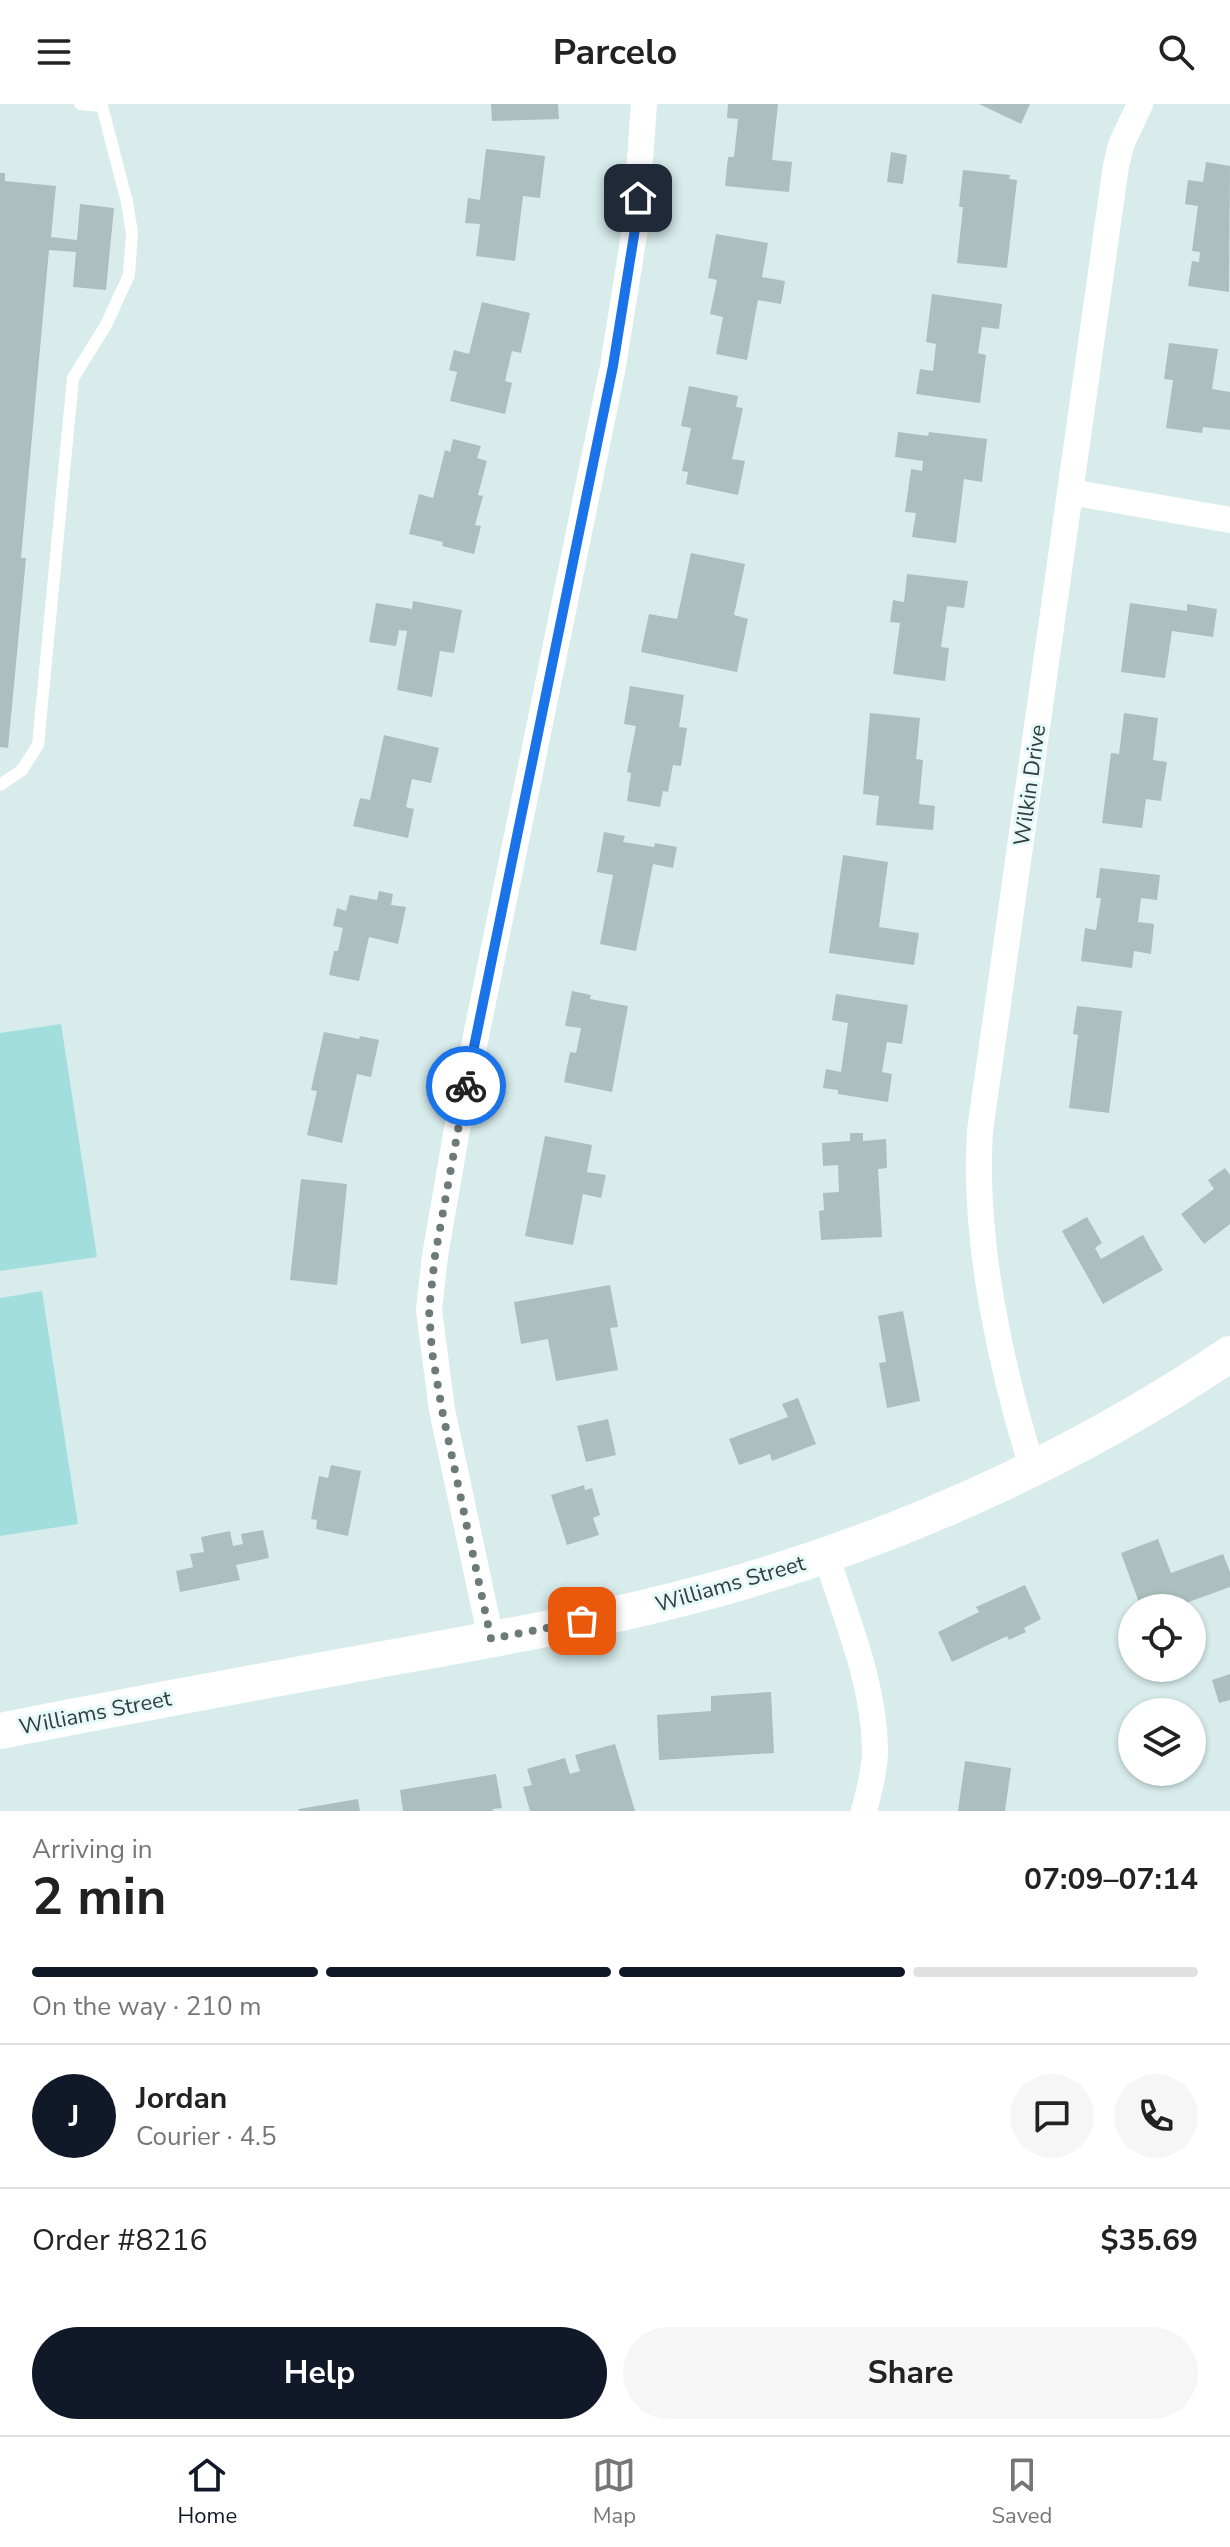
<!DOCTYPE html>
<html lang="en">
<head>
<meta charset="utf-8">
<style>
  :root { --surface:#fff; --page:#f6f6f6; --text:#222; --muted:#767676; --line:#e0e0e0; --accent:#111827 }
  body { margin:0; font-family:"Nunito Sans",sans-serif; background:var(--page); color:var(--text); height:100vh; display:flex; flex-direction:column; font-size:30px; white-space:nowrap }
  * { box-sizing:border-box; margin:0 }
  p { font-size:26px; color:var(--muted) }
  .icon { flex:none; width:44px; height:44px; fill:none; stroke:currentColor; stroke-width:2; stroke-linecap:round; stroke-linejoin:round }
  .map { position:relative; height:1707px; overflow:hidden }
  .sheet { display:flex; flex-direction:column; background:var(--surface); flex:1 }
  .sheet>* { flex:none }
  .controls { position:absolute; left:1118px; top:1490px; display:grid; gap:16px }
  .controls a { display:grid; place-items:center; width:88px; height:88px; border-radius:50%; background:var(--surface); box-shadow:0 2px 6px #0004; font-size:40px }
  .pin { position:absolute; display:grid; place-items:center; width:68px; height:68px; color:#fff; margin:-34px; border-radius:16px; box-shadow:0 4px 12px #0006 }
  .courier { position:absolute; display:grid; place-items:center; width:80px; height:80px; margin:-40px; border:6px solid #1a73e8; border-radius:50%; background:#fff; color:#222; box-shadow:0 2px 10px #0007 }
  .overview em { font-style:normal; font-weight:700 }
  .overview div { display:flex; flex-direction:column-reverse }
  .overview { display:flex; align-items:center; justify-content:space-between; height:136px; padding:0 32px }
  h1 { font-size:52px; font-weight:700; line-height:60px }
  .bar { display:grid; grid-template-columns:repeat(4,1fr); gap:12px 8px; align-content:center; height:96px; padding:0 32px }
  .bar i { height:10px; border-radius:6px; background:var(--line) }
  .bar .selected { background:var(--accent) }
  .bar p { grid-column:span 4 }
  .line { display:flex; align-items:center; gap:20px; padding:0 32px; border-top:2px solid var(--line) }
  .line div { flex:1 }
  .round { display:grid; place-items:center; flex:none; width:84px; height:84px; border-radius:42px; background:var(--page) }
  .primary-button { display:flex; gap:16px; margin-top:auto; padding:16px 32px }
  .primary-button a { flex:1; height:92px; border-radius:48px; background:var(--accent); color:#fff; font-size:32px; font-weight:700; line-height:92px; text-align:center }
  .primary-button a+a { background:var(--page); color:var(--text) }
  header { display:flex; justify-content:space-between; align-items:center; height:104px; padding:0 32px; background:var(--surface); font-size:36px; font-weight:700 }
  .tabs { display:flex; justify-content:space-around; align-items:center; height:112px; border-top:2px solid var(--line); background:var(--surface); font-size:22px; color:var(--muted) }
  .tabs a { display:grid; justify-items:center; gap:4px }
  .tabs .selected { color:var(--accent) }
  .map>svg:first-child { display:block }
  .garden { fill:#a3dede }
  .building { fill:#abbfbf }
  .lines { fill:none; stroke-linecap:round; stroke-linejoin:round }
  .lane { stroke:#fff; stroke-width:12 }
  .street { stroke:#fff; stroke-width:26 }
  .secondary { stroke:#fff; stroke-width:36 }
  .done { stroke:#6d7a7a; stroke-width:8; stroke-dasharray:0 14.4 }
  .route { stroke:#1a73e8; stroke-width:10 }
  .labels { text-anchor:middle; stroke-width:6; stroke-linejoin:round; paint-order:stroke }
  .street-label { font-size:22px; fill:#343c3c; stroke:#e5f9f9 }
</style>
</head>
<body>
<header><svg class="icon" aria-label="menu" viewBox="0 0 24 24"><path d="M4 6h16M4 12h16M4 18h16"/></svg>Parcelo<svg class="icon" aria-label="search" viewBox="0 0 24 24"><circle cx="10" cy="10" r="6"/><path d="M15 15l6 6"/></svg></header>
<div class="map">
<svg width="1230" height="1707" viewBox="0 0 1230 1707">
  <rect width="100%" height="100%" fill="#d8ecec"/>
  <g class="garden">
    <polygon points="61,920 97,1153 0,1167 0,929"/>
    <polygon points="42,1187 78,1420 0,1432 0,1194"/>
  </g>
  <g class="building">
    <polygon points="491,0 558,0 559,15 492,17"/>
    <polygon points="728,0 778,0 772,56 792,58 789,88 725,82 728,53 734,53 738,15 727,14"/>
    <polygon points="979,0 1030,0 1021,20"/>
    <polygon points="486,45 545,52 540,94 523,92 515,157 476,152 480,120 465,119 468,94 480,96"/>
    <polygon points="891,48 907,51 903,80 887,78"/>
    <polygon points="1206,58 1230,62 1229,188 1188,182 1192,157 1199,158 1200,148 1192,147 1198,102 1185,100 1188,76 1203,78"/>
    <polygon points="963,66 1010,71 1009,75 1017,76 1007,164 957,159 963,103 959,103"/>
    <polygon points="0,69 5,69 5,77 56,82 51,133 77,136 80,100 114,104 106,186 73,183 76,148 49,146 21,454 26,454 8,644 0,643"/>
    <polygon points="716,130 768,139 762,173 785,177 781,200 758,196 747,256 716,250 723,213 710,210 717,176 708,174"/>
    <polygon points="932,190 1002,200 999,225 982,223 978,249 986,251 980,299 916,290 920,265 933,267 936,240 926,238"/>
    <polygon points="482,198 530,209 521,249 512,247 505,277 512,279 505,310 450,297 457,268 449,266 454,246 469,250"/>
    <polygon points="1169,239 1218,245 1212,285 1230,288 1230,326 1203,323 1202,329 1166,324 1173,276 1164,275"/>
    <polygon points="689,282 738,292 736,303 743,304 732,355 745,357 738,391 686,380 688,368 682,367 691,324 681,322"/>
    <polygon points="898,328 928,332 929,328 987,335 982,378 964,375 956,439 912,433 916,409 905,408 911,365 922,367 923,357 895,353"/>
    <polygon points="453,335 481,342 477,354 487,357 478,391 483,392 475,421 481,422 474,450 442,442 443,438 409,430 419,390 433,394 445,346 450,348"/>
    <polygon points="691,449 745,460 734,511 748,515 737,568 641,548 649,510 677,515"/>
    <polygon points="907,470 968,477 964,504 947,502 941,543 949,544 945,577 893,570 900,519 890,518 893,496 904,498"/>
    <polygon points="413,497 462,506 454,549 440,547 432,593 397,586 407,527 399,526 396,542 369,538 376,499 412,505"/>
    <polygon points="1130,499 1187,507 1187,500 1217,505 1213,533 1172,527 1165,574 1121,568"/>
    <polygon points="630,582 684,591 679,623 687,624 681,662 673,661 668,688 663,687 660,703 627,697 631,669 627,668 636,622 624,620"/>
    <polygon points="870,609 920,614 916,655 923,656 919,700 935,702 933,726 876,721 879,692 863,690"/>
    <polygon points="1124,609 1158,614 1153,656 1167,658 1161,697 1146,695 1142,724 1102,719 1111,649 1119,650"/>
    <polygon points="384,631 439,644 431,679 412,675 406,703 414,705 408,734 353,722 360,694 370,696"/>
    <polygon points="604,728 625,732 623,738 654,743 655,739 677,743 673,764 653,760 636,847 600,840 613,771 597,768"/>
    <polygon points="843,751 888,758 879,823 919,829 914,861 829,849"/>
    <polygon points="1100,764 1160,771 1157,796 1141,794 1138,818 1154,820 1151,850 1134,847 1132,864 1081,857 1085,824 1096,826 1101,794 1096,794"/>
    <polygon points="379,787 393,790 391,801 406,803 398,840 369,833 359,877 329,871 334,847 338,847 343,824 333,822 337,804 346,807 350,791 377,796"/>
    <polygon points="572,887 591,891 590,895 628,902 612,988 564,978 570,948 576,949 581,924 565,922"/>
    <polygon points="836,890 908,901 902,940 887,938 882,968 892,970 888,998 838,990 838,986 823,984 826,965 841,968 848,919 832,916"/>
    <polygon points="1077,902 1122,907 1109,1009 1069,1004 1078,931 1073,930"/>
    <polygon points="324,928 359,935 360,932 379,936 371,973 357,970 342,1039 307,1031 317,987 311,986"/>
    <polygon points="850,1029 863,1029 863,1037 886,1035 887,1064 878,1065 882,1133 821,1136 819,1107 824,1106 823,1089 839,1088 838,1061 823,1062 822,1039 850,1037"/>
    <polygon points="545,1032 592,1041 587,1068 606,1071 601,1094 583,1090 573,1141 525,1132"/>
    <polygon points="1225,1064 1230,1071 1230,1120 1204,1140 1181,1110 1214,1085 1208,1076"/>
    <polygon points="301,1075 347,1080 337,1181 290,1176"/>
    <polygon points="1087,1113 1102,1139 1095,1144 1101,1155 1143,1131 1163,1166 1103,1200 1062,1127"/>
    <polygon points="610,1181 618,1223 610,1224 618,1266 556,1277 548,1235 521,1240 514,1198"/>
    <polygon points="903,1207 920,1297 887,1304 879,1259 886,1258 878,1212"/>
    <polygon points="798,1294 816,1340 772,1357 770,1350 739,1361 729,1335 788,1313 782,1300"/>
    <polygon points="608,1315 616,1351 586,1358 577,1322"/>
    <polygon points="331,1361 361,1367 348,1432 316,1425 317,1416 311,1415 319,1372 328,1374"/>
    <polygon points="584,1381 585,1386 592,1384 600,1411 593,1414 599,1431 567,1441 551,1391"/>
    <polygon points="263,1426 269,1454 236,1461 240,1476 180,1488 176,1467 193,1463 190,1450 204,1448 201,1433 230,1427 233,1442 243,1440 241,1430"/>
    <polygon points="1158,1435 1171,1469 1223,1450 1230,1468 1230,1483 1172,1504 1141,1504 1121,1449"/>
    <polygon points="1025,1481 1041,1515 1024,1524 1026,1528 1009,1536 1007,1532 952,1558 938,1528 979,1508 976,1503"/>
    <polygon points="1230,1570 1230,1596 1219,1599 1212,1576"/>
    <polygon points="771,1588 774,1649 659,1656 657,1611 711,1607 711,1592"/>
    <polygon points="615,1640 635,1707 530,1707 523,1683 532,1681 527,1665 565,1654 570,1670 580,1667 575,1651"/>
    <polygon points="965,1657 1011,1664 1005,1707 958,1707"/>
    <polygon points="496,1670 502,1704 493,1705 493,1707 403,1707 400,1686"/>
    <polygon points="358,1695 360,1707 299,1707 299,1705"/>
  </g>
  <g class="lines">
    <polyline class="lane" points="0,681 22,666 38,641 73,274 106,221 129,171 132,129 127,98 102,2 80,0"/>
    <g class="street">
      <polyline points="1070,388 1230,416"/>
      <path d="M 1032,1363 C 1000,1261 973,1134 980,1027 L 1116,62 L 1121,41 L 1140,0"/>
      <path d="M 826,1451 C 846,1514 874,1578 875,1645 C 875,1666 869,1687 864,1707"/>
      <polyline points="491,1535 442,1306 429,1206 435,1152 457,1025 613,262 635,125 644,0"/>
    </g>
    <path class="secondary" d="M 0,1627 C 126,1602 252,1579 378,1556 C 500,1534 623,1513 742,1478 C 913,1428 1082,1350 1230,1250"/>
  </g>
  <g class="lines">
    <polyline class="done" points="466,982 435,1152 429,1206 432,1248 442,1306 491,1535 582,1517"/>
    <polyline class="route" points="466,982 613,262 635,125 638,94"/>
  </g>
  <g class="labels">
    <g class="street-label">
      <text transform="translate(1029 681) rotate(-82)" y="8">Wilkin Drive</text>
      <text transform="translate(730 1479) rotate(-16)" y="8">Williams Street</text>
      <text transform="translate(95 1608) rotate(-11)" y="8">Williams Street</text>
    </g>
  </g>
</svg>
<div class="controls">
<a><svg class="icon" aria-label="locate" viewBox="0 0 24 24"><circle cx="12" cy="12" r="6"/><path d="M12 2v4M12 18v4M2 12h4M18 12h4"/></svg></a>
<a><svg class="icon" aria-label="layers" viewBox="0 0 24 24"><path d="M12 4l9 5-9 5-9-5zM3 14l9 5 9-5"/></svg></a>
</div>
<div class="pin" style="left:582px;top:1517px;background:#ea580c"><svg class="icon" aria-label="bag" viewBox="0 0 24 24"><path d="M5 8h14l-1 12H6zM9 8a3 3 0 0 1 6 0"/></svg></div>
<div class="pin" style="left:638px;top:94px;background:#1f2937"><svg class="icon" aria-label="home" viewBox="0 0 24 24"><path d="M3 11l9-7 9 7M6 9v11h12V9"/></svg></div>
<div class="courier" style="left:466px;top:982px"><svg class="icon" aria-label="bike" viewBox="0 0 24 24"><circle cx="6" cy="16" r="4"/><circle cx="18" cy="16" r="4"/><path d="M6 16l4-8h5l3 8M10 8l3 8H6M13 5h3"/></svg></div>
</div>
<section class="sheet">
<div class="overview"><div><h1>2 min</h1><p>Arriving in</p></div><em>07:09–07:14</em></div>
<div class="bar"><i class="selected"></i><i class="selected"></i><i class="selected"></i><i></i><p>On the way · 210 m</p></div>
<div class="line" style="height:144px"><b class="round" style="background:var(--accent);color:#fff">J</b><div><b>Jordan</b><p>Courier · 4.5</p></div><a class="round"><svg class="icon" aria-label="chat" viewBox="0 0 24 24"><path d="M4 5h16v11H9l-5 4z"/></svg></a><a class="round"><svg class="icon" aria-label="phone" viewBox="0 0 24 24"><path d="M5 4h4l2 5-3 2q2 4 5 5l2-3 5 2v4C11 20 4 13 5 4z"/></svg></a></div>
<div class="line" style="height:104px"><div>Order #8216</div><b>$35.69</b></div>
<div class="primary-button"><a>Help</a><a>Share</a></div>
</section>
<nav class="tabs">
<a class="selected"><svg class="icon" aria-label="home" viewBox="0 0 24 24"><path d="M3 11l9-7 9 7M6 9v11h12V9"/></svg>Home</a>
<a><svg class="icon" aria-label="map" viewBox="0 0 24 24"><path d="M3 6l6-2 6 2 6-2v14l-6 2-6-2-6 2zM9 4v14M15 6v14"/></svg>Map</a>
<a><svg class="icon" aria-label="saved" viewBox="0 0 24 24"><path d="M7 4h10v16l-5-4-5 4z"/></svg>Saved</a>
</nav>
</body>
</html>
